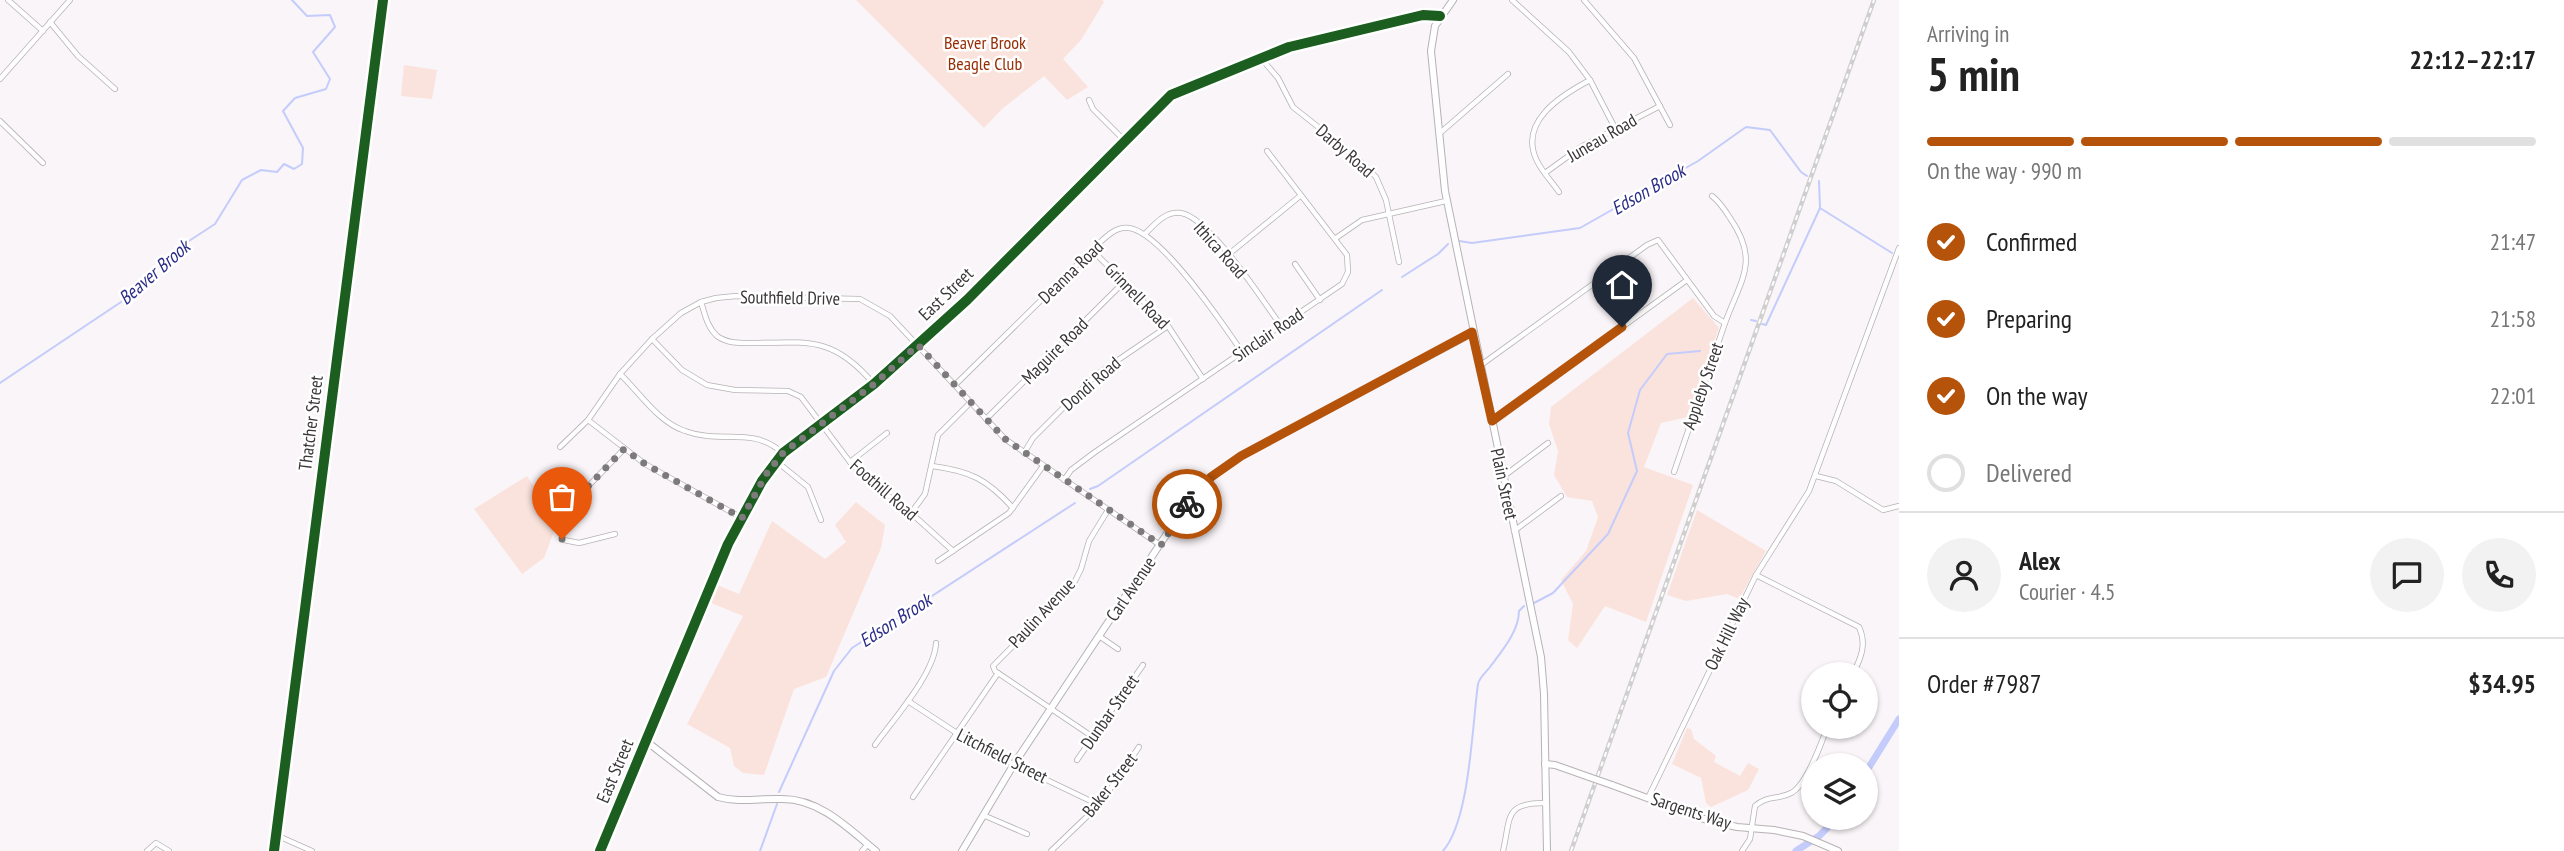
<!DOCTYPE html>
<html lang="en">
<head>
<meta charset="utf-8">
<style>
  :root { --surface:#fff; --page:#f2f2f2; --text:#222; --muted:#767676; --line:#e0e0e0; --accent:#b45309 }
  body { margin:0; font-family:"PT Sans Narrow",sans-serif; background:var(--page); color:var(--text); height:100vh; display:flex; flex-direction:column; font-size:26px; white-space:nowrap }
  * { box-sizing:border-box; margin:0 }
  p { font-size:23px; color:var(--muted) }
  .icon { flex:none; width:38px; height:38px; fill:none; stroke:currentColor; stroke-width:2; stroke-linecap:round; stroke-linejoin:round }
  .map { position:relative; flex:1; overflow:hidden }
  .panel { display:flex; flex-direction:column; background:var(--surface); width:665px }
  .panel>* { flex:none }
  .controls { position:absolute; left:1801px; top:662px; display:grid; gap:14px }
  .controls a { display:grid; place-items:center; width:77px; height:77px; border-radius:50%; background:var(--surface); box-shadow:0 2px 5px #0004; font-size:35px }
  .pin { position:absolute; display:grid; place-items:center; width:60px; height:60px; color:#fff; margin:-72px -30px; border-radius:50% 50% 50% 0; rotate:-45deg; box-shadow:0 0 7px #0007 }
  .pin .icon { rotate:45deg }
  .courier { position:absolute; display:grid; place-items:center; width:70px; height:70px; margin:-35px; border:5px solid #b45309; border-radius:50%; background:#fff; color:#222; box-shadow:0 2px 9px #0007 }
  .summary em { font-style:normal; font-weight:700 }
  .summary div { display:flex; flex-direction:column-reverse }
  .summary { display:flex; align-items:center; justify-content:space-between; height:119px; padding:0 28px }
  h1 { font-size:46px; font-weight:700; line-height:52px }
  .bar { display:grid; grid-template-columns:repeat(4,1fr); gap:10px 7px; align-content:center; height:84px; padding:0 28px }
  .bar i { height:9px; border-radius:5px; background:var(--line) }
  .bar .active { background:var(--accent) }
  .bar p { grid-column:span 4 }
  .line { display:flex; align-items:center; gap:18px; padding:0 28px; border-top:2px solid var(--line) }
  .line div { flex:1 }
  .round { display:grid; place-items:center; flex:none; width:74px; height:74px; border-radius:37px; background:var(--page) }
  ol { padding:0 28px; list-style:none }
  li { display:flex; align-items:center; gap:21px; height:77px }
  li p { margin-inline-start:auto }
  li .icon { padding:7px; border-radius:50%; background:var(--accent); color:#fff; stroke-width:4 }
  li:last-child { color:var(--muted) }
  li i { width:38px; height:38px; border:4px solid var(--line); border-radius:50% }
  main { display:flex; flex:1; min-height:0 }
  .map>svg:first-child { display:block }
  .green { fill:#fbe3dd }
  .lines { fill:none; stroke-linecap:round; stroke-linejoin:round }
  .stream { stroke:#c4ccfb; stroke-width:2 }
  .river { stroke:#c4ccfb; stroke-width:7 }
  .street-casing { stroke:#b6b2b5; stroke-width:6 }
  .secondary-casing { stroke:#b6b2b5; stroke-width:8 }
  .street { stroke:#fefefe; stroke-width:4.5 }
  .secondary { stroke:#fefefe; stroke-width:6 }
  .rail-casing { stroke:#d0cfcf; stroke-width:4.5 }
  .rail { stroke:#fff; stroke-width:2; stroke-dasharray:5; stroke-linecap:butt }
  .secondary-bridge-casing { stroke:#b6b2b5; stroke-width:8; stroke-linecap:butt }
  .secondary-bridge { stroke:#fefefe; stroke-width:6 }
  .cycleway-casing { stroke:#fff; stroke-width:15 }
  .cycleway { stroke:#1b5e20; stroke-width:10 }
  .done { stroke:#7d7a7c; stroke-width:7; stroke-dasharray:0 12.6 }
  .route { stroke:#b45309; stroke-width:9 }
  .labels { text-anchor:middle; stroke-width:5; stroke-linejoin:round; paint-order:stroke }
  .park-label { font-size:18px; fill:#972d04; stroke:#fff }
  .street-label { font-size:18px; fill:#3a3739; stroke:#fff }
  .water-label { font-size:19px; font-style:italic; fill:#2b2c87; stroke:#fff }
</style>
</head>
<body>
<main>
<div class="map">
<svg width="1899" height="851" viewBox="0 0 1899 851">
  <rect width="100%" height="100%" fill="#faf5f8"/>
  <g class="green">
    <polygon points="856,0 1102,0 1104,2 1081,40 1063,59 1088,87 1067,100 1044,76 1002,109 984,128"/>
    <polygon points="404,65 437,70 432,99 401,96"/>
    <polygon points="1693,298 1719,328 1688,417 1661,423 1644,467 1693,485 1646,622 1605,606 1577,648 1568,640 1573,604 1561,580 1586,551 1598,517 1592,501 1567,497 1554,475 1558,451 1549,424 1551,407"/>
    <polygon points="527,476 545,504 562,510 544,558 522,574 474,509"/>
    <polygon points="856,502 885,525 881,548 826,677 794,689 764,775 743,773 734,766 730,748 687,724 743,616 709,602 715,584 739,594 772,521 825,559 846,542 835,525"/>
    <polygon points="1697,510 1766,551 1739,599 1727,594 1686,601 1667,595"/>
    <polygon points="1687,728 1691,729 1694,739 1716,756 1714,762 1740,776 1748,763 1759,769 1748,790 1711,807 1706,803 1701,778 1672,764"/>
  </g>
  <g class="lines">
    <g class="stream">
      <polyline points="1819,181 1820,208 1892,253"/>
      <polyline points="1459,241 1472,243 1580,228 1698,161 1746,127 1770,130 1801,172 1807,176"/>
      <polyline points="1402,277 1438,254 1448,244"/>
      <polyline points="1751,320 1756,321"/>
      <polyline points="1762,324 1766,325 1820,208"/>
      <polyline points="0,383 124,300 172,252 215,224 242,180 261,170 277,172 284,164 294,169 302,164 303,148 283,111 295,98 326,89 330,79 313,52 335,27 330,15 307,16 292,0"/>
      <polyline points="1090,489 1098,486 1382,290"/>
      <polyline points="1534,603 1553,593 1608,534 1637,471 1628,433 1640,390 1667,354 1700,351"/>
      <polyline points="779,792 834,671 852,648 1075,503"/>
      <polyline points="760,851 777,804"/>
      <path d="M 1443,851 C 1470,820 1472,726 1478,684 C 1479,678 1486,672 1490,667 C 1502,651 1519,631 1519,611 L 1524,606"/>
    </g>
    <g class="river">
      <polyline points="1866,772 1899,719"/>
      <polyline points="1796,851 1819,836 1838,817"/>
    </g>
    <g class="street-casing">
      <g id="street">
        <polyline points="8,0 43,31"/>
        <polyline points="1512,0 1569,52 1590,80 1615,128"/>
        <polyline points="1584,0 1634,58 1670,125"/>
        <polyline points="50,22 78,56 115,89"/>
        <polyline points="1260,57 1278,78 1293,107 1356,157 1376,177 1386,200 1399,262"/>
        <polyline points="0,79 70,0"/>
        <polyline points="1089,100 1093,109 1124,140"/>
        <polyline points="0,121 43,163"/>
        <polyline points="1440,133 1508,74"/>
        <polyline points="1545,173 1581,147 1660,106"/>
        <path d="M 1559,192 C 1552,182 1543,173 1537,161 C 1518,122 1560,96 1590,80"/>
        <path d="M 1712,196 C 1720,202 1725,210 1730,218 C 1760,261 1741,279 1725,323"/>
        <path d="M 1145,234 C 1155,224 1165,211 1181,213 C 1209,217 1264,302 1281,326"/>
        <polyline points="1336,238 1362,220 1446,201"/>
        <polyline points="1092,250 1168,326 1203,379"/>
        <polyline points="1229,254 1300,196"/>
        <polyline points="1295,264 1320,300"/>
        <path d="M 701,302 C 705,314 707,327 717,336 C 728,344 741,343 753,343 C 811,342 834,337 874,384"/>
        <polyline points="652,339 682,370 707,385 735,390 788,391 801,397 850,462 865,478 911,513 953,551"/>
        <polyline points="1481,365 1647,245 1658,240 1714,316 1725,323 1674,472"/>
        <path d="M 620,374 C 640,393 658,422 685,431 C 723,445 750,425 783,453"/>
        <path d="M 955,385 L 1092,250 C 1103,240 1114,226 1129,228 C 1161,232 1223,324 1242,352"/>
        <polyline points="986,419 1124,282"/>
        <polyline points="588,420 645,464 742,518"/>
        <polyline points="1492,421 1687,280"/>
        <polyline points="560,447 588,420 620,374 652,339 681,313 701,302 716,298 736,296 860,299 890,316 1005,439 1160,545"/>
        <polyline points="1024,453 1033,438 1096,375 1168,326"/>
        <polyline points="776,461 808,487 821,520"/>
        <polyline points="850,462 887,433"/>
        <path d="M 932,466 C 970,471 987,479 1013,508"/>
        <polyline points="1504,476 1548,443"/>
        <polyline points="1816,476 1836,481 1883,510 1899,506"/>
        <polyline points="1064,480 1071,470 1095,452 1342,284 1348,272 1347,255 1267,151"/>
        <polyline points="911,513 925,494 938,435 970,403"/>
        <polyline points="1514,531 1561,496"/>
        <polyline points="615,534 579,543 564,540 559,531 572,503 624,449"/>
        <polyline points="938,561 1009,513 1043,466"/>
        <path d="M 1756,575 L 1859,627 C 1867,644 1861,658 1853,674"/>
        <polyline points="1099,636 1118,649"/>
        <polyline points="908,701 978,747 1099,805"/>
        <polyline points="1093,737 995,671 993,666 1073,585 1081,569 1089,541 1108,510"/>
        <path d="M 875,745 C 893,720 935,673 936,643"/>
        <polyline points="1077,760 1143,665"/>
        <polyline points="913,797 998,673"/>
        <polyline points="1648,798 1756,575 1809,491 1899,248"/>
        <polyline points="983,815 1027,834"/>
        <polyline points="276,835 312,851"/>
        <polyline points="147,851 156,843 169,851"/>
        <polyline points="862,851 868,844"/>
        <polyline points="1051,851 1099,805 1139,747"/>
        <path d="M 1503,851 C 1511,817 1504,803 1545,803"/>
        <path d="M 1742,851 L 1750,839 L 1755,806 C 1767,795 1778,800 1791,793 C 1806,786 1821,744 1827,728 L 1825,726"/>
      </g>
    </g>
    <g class="secondary-casing">
      <g id="secondary">
        <polyline points="1453,0 1435,26 1431,51 1445,191 1541,657 1544,694 1547,851"/>
        <path d="M 646,741 L 718,797 C 739,803 761,798 783,799 C 820,799 849,829 876,851"/>
        <polyline points="1545,764 1555,765 1589,777"/>
        <polyline points="1612,785 1704,819 1737,827 1774,830 1803,836 1838,851"/>
        <polyline points="274,851 383,0"/>
        <polyline points="600,851 728,544 762,481 783,453 874,384 967,300 1171,95 1289,47 1423,15 1440,16"/>
        <polyline points="962,851 1014,764 1184,508 1211,477 1241,456 1472,333"/>
      </g>
    </g>
    <use href="#street" class="street"/>
    <use href="#secondary" class="secondary"/>
    <g class="rail-casing">
      <polyline id="rail" points="1571,851 1874,0"/>
    </g>
    <use href="#rail" class="rail"/>
    <g class="secondary-bridge-casing">
      <polyline id="secondary-bridge" points="1589,777 1612,785"/>
    </g>
    <use href="#secondary-bridge" class="secondary-bridge"/>
    <g class="cycleway-casing">
      <g id="cycleway">
        <polyline points="274,851 383,0"/>
        <polyline points="600,851 728,544 762,481 783,453 874,384 967,300 1171,95 1289,47 1423,15 1440,16"/>
      </g>
    </g>
    <use href="#cycleway" class="cycleway"/>
  </g>
  <g class="lines">
    <polyline class="done" points="562,539 559,531 572,503 624,449 645,464 742,518 767,473 783,453 874,384 918,345 1005,439 1161,545 1187,504"/>
    <polyline class="route" points="1187,504 1211,477 1241,456 1472,332 1492,421 1622,327"/>
  </g>
  <g class="labels">
    <g class="park-label">
      <text x="985" y="49">Beaver Brook<tspan x="985" dy="21">Beagle Club</tspan></text>
    </g>
    <g class="street-label">
      <text transform="translate(1602 138) rotate(-30)" y="6">Juneau Road</text>
      <text transform="translate(1345 151) rotate(41)" y="6">Darby Road</text>
      <text transform="translate(1220 250) rotate(48)" y="6">Ithica Road</text>
      <text transform="translate(1071 272) rotate(-44)" y="6">Deanna Road</text>
      <text transform="translate(946 294) rotate(-44)" y="6">East Street</text>
      <text transform="translate(1137 296) rotate(46)" y="6">Grinnell Road</text>
      <text transform="translate(790 298) rotate(1)" y="6">Southfield Drive</text>
      <text transform="translate(1268 335) rotate(-34)" y="6">Sinclair Road</text>
      <text transform="translate(1055 351) rotate(-45)" y="6">Maguire Road</text>
      <text transform="translate(1091 384) rotate(-41)" y="6">Dondi Road</text>
      <text transform="translate(1703 386) rotate(-71)" y="6">Appleby Street</text>
      <text transform="translate(311 423) rotate(-83)" y="6">Thatcher Street</text>
      <text transform="translate(1504 484) rotate(78)" y="6">Plain Street</text>
      <text transform="translate(884 490) rotate(41)" y="6">Foothill Road</text>
      <text transform="translate(1131 589) rotate(-56)" y="6">Carl Avenue</text>
      <text transform="translate(1042 613) rotate(-47)" y="6">Paulin Avenue</text>
      <text transform="translate(1727 634) rotate(-64)" y="6">Oak Hill Way</text>
      <text transform="translate(1110 712) rotate(-55)" y="6">Dunbar Street</text>
      <text transform="translate(1002 756) rotate(27)" y="6">Litchfield Street</text>
      <text transform="translate(615 771) rotate(-67)" y="6">East Street</text>
      <text transform="translate(1110 785) rotate(-52)" y="6">Baker Street</text>
      <text transform="translate(1691 811) rotate(18)" y="6">Sargents Way</text>
    </g>
    <g class="water-label">
      <text transform="translate(1648 189) rotate(-30)" y="7">Edson Brook</text>
      <text transform="translate(154 272) rotate(-41)" y="7">Beaver Brook</text>
      <text transform="translate(895 620) rotate(-33)" y="7">Edson Brook</text>
    </g>
  </g>
</svg>
<div class="controls">
<a><svg class="icon" aria-label="locate" viewBox="0 0 24 24"><circle cx="12" cy="12" r="6"/><path d="M12 2v4M12 18v4M2 12h4M18 12h4"/></svg></a>
<a><svg class="icon" aria-label="layers" viewBox="0 0 24 24"><path d="M12 4l9 5-9 5-9-5zM3 14l9 5 9-5"/></svg></a>
</div>
<div class="pin" style="left:562px;top:539px;background:#ea580c"><svg class="icon" aria-label="bag" viewBox="0 0 24 24"><path d="M5 8h14l-1 12H6zM9 8a3 3 0 0 1 6 0"/></svg></div>
<div class="pin" style="left:1622px;top:327px;background:#1f2937"><svg class="icon" aria-label="home" viewBox="0 0 24 24"><path d="M3 11l9-7 9 7M6 9v11h12V9"/></svg></div>
<div class="courier" style="left:1187px;top:504px"><svg class="icon" aria-label="bike" viewBox="0 0 24 24"><circle cx="6" cy="16" r="4"/><circle cx="18" cy="16" r="4"/><path d="M6 16l4-8h5l3 8M10 8l3 8H6M13 5h3"/></svg></div>
</div>
<section class="panel">
<div class="summary"><div><h1>5 min</h1><p>Arriving in</p></div><em>22:12–22:17</em></div>
<div class="bar"><i class="active"></i><i class="active"></i><i class="active"></i><i></i><p>On the way · 990 m</p></div>
<ol>
<li><svg class="icon" aria-label="check" viewBox="0 0 24 24"><path d="M5 12l5 5 9-10"/></svg>Confirmed<p>21:47</p></li>
<li><svg class="icon" aria-label="check" viewBox="0 0 24 24"><path d="M5 12l5 5 9-10"/></svg>Preparing<p>21:58</p></li>
<li><svg class="icon" aria-label="check" viewBox="0 0 24 24"><path d="M5 12l5 5 9-10"/></svg>On the way<p>22:01</p></li>
<li><i></i>Delivered</li>
</ol>
<div class="line" style="height:126px"><a class="round"><svg class="icon" aria-label="person" viewBox="0 0 24 24"><circle cx="12" cy="8" r="4"/><path d="M4 21q1-7 8-7t8 7"/></svg></a><div><b>Alex</b><p>Courier · 4.5</p></div><a class="round"><svg class="icon" aria-label="chat" viewBox="0 0 24 24"><path d="M4 5h16v11H9l-5 4z"/></svg></a><a class="round"><svg class="icon" aria-label="phone" viewBox="0 0 24 24"><path d="M5 4h4l2 5-3 2q2 4 5 5l2-3 5 2v4C11 20 4 13 5 4z"/></svg></a></div>
<div class="line" style="height:91px"><div>Order #7987</div><b>$34.95</b></div>
</section>
</main>
</body>
</html>
